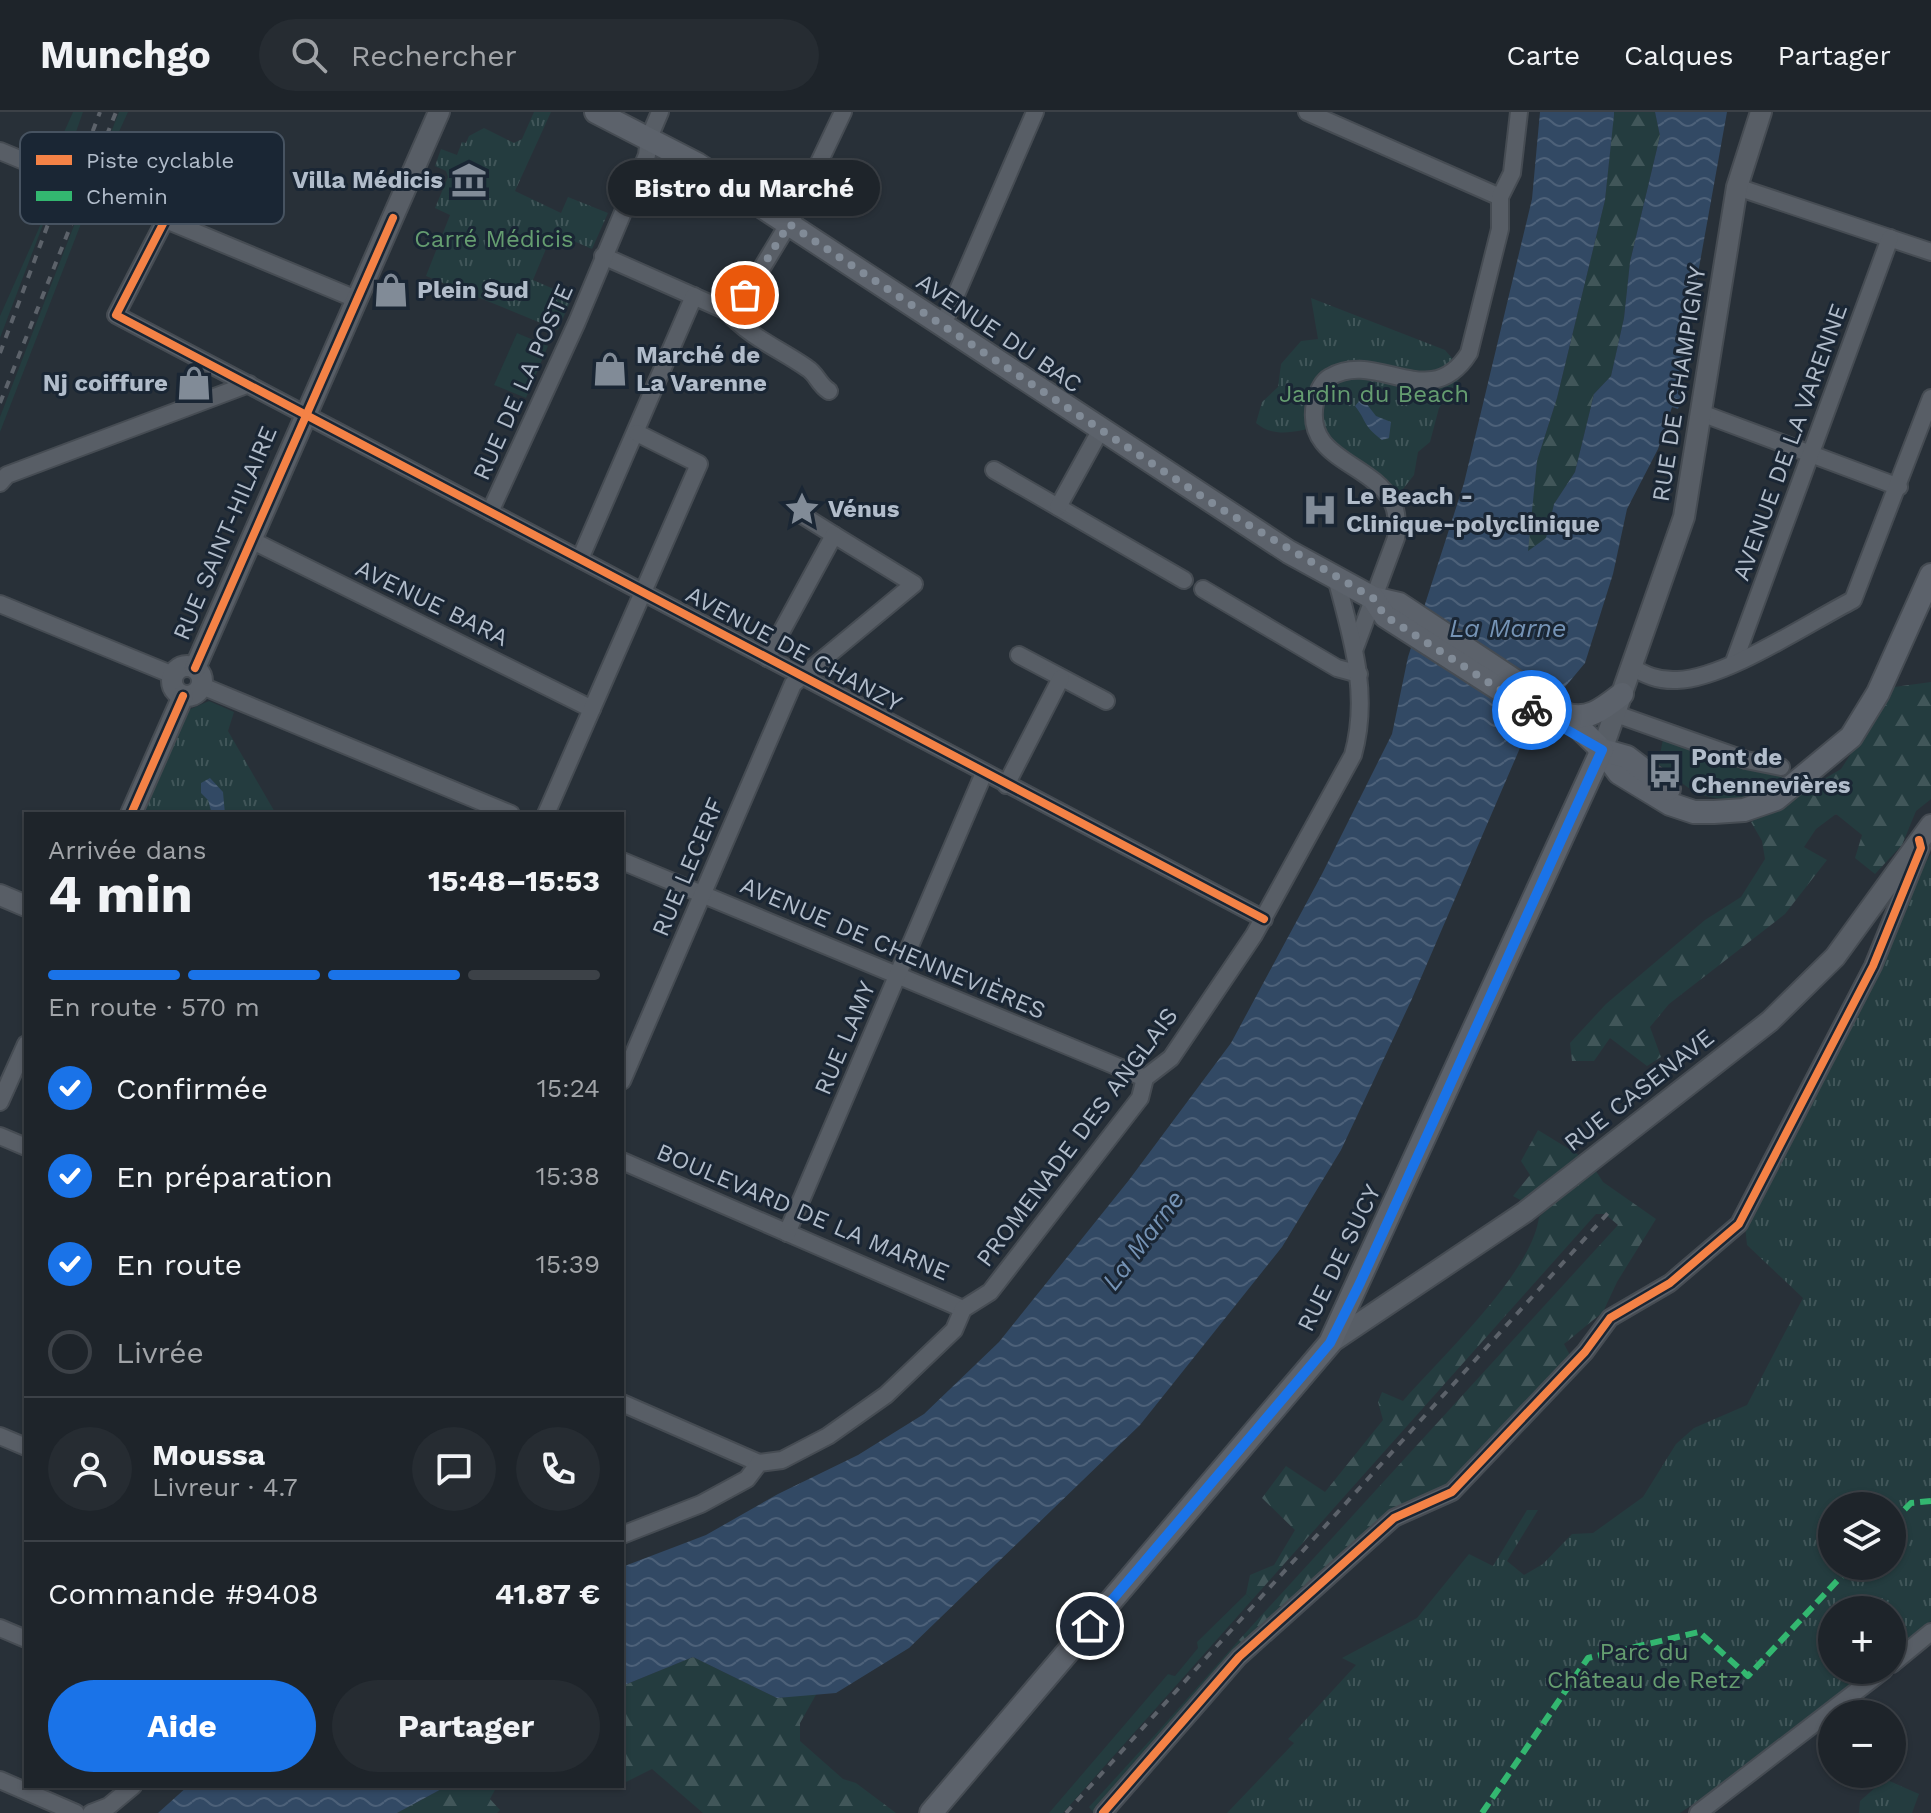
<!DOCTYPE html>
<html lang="fr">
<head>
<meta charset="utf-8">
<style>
  :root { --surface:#1e242a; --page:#262c32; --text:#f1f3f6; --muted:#a1a4a8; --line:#3c4147; --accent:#1a73e8 }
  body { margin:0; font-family:"Work Sans",sans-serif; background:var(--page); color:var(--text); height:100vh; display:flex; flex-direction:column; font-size:30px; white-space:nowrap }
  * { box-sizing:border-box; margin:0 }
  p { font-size:26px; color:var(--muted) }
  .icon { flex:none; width:44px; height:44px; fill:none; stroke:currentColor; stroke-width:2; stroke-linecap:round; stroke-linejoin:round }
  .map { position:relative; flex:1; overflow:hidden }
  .drawer { position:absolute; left:24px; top:700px; width:600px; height:976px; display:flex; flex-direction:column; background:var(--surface); border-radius:0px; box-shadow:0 2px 6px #0004,0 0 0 2px var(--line) }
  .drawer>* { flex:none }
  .controls { position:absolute; left:1818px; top:1380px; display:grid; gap:16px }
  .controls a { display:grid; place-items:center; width:88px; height:88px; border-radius:50%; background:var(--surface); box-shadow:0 2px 6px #0004,0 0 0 2px var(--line); font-size:40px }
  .pin { position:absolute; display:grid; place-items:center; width:68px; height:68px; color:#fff; margin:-34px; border:4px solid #fff; border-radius:50%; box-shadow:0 2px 8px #0007 }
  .courier { position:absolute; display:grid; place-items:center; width:80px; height:80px; margin:-40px; border:6px solid #1a73e8; border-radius:50%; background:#fff; color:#222; box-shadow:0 2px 10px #0007 }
  .bubble { position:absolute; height:56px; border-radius:28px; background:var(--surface); box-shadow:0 2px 6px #0004,0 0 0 2px var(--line); font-size:26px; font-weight:700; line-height:56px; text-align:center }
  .head em { font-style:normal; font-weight:700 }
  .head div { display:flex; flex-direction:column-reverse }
  .head { display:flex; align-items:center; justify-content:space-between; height:136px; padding:0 24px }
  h1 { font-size:52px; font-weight:700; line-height:60px }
  .bar { display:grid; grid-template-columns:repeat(4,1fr); gap:12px 8px; align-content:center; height:96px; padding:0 24px }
  .bar i { height:10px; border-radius:6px; background:var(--line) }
  .bar .selected { background:var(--accent) }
  .bar p { grid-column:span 4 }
  .line { display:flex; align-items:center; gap:20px; padding:0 24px; border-top:2px solid var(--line) }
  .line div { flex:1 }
  .round { display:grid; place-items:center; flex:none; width:84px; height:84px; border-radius:42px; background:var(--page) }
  ol { padding:0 24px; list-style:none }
  li { display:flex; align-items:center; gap:24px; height:88px }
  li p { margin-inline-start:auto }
  li .icon { padding:8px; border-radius:50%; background:var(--accent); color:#fff; stroke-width:4 }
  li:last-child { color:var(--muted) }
  li i { width:44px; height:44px; border:4px solid var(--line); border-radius:50% }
  .button { display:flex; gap:16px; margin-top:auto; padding:16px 24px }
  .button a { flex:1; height:92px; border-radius:48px; background:var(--accent); color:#fff; font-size:32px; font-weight:700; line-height:92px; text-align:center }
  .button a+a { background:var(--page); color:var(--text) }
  header { display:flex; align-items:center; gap:48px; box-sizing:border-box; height:112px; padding:0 40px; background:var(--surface); border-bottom:2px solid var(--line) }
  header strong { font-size:38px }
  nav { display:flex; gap:44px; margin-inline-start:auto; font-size:28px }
  .search { width:560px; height:72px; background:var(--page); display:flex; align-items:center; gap:20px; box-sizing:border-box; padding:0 28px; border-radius:44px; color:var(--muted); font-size:30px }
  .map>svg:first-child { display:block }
  .green { fill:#243c3f }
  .forest { fill:url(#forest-firs) }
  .park { fill:url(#park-tufts); fill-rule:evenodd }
  .water { fill:url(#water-waves) }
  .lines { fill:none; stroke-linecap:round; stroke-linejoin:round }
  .minor-casing { stroke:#464c53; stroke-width:20 }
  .tertiary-casing { stroke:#464c53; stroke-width:24 }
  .secondary-casing { stroke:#464c53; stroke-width:26 }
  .minor { stroke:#585e66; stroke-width:16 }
  .tertiary { stroke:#585e66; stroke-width:20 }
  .secondary { stroke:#5c626b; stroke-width:22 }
  .rail { stroke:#5c626a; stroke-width:4; stroke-dasharray:8 8; stroke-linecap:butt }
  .quiet { stroke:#33b770; stroke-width:6; stroke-dasharray:12 6; stroke-linecap:butt }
  .cycleway-casing { stroke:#1a2634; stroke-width:13 }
  .cycleway { stroke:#f48246; stroke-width:8 }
  .done { stroke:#818b97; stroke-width:8; stroke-dasharray:0 14.4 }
  .route { stroke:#1a73e8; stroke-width:10 }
  .labels { text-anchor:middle; stroke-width:6; stroke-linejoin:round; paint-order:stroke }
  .poi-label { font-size:24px; font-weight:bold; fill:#b1bcca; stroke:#1a2634; text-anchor:start }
  .park-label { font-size:24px; fill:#659d70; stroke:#1a2634 }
  .street-label { font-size:24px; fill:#b1bcca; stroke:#1a2634 }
  .water-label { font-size:26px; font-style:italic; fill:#7593b5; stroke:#1a2634 }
  .key { fill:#1a2634; stroke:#475361; stroke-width:2 }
  .key-label { font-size:22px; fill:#b1bcca }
</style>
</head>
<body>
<header>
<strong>Munchgo</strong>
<div class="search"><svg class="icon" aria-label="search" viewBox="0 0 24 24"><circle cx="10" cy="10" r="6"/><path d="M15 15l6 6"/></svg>Rechercher</div>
<nav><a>Carte</a><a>Calques</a><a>Partager</a></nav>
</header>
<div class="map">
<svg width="1931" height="1701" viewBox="0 0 1931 1701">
  <defs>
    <pattern id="forest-firs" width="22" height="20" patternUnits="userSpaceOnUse" patternTransform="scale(2)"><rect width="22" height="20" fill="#243c3f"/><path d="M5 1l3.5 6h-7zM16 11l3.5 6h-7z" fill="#415659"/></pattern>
    <pattern id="park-tufts" width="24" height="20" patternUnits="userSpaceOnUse" patternTransform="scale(2)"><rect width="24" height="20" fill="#243c3f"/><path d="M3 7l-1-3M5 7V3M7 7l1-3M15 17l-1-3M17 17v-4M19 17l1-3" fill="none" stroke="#415659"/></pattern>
    <pattern id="water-waves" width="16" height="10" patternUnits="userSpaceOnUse" patternTransform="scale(2)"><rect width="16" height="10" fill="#324964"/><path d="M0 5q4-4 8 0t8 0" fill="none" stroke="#4d6179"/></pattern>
  </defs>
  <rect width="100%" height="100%" fill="#283038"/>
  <g class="green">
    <polygon points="73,0 83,0 63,57 59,56 52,47"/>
    <polygon points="119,0 128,0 97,68 93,66"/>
    <polygon points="58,73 0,226 0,204"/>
    <polygon points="85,85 91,86 0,320 0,305"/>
    <polygon points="517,221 548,234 526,286 494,273"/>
    <path d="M 1663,627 L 1784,663 C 1768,686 1723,693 1698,681 C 1684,675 1670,661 1658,652 Z"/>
    <polygon points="1246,1482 1252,1488 1063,1701 1049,1701 1168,1562 1175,1564 1198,1536 1197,1530"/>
    <polygon points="1239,1528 1244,1533 1160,1626 1154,1624"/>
  </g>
  <g class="forest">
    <polygon points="1614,0 1655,0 1660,24 1630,150 1624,206 1611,264 1594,282 1575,360 1554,392 1546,427 1527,440 1537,349 1557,286 1605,88"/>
    <polygon points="1931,570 1931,687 1916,699 1902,733 1875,762 1855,746 1862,723 1836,702 1816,717 1804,735 1827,748 1785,802 1669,892 1650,915 1661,945 1647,954 1610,926 1594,949 1572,949 1570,931 1606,892 1705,808 1741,785 1765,747 1762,729 1751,710 1841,657 1894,575"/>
    <polygon points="1538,1018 1582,1045 1524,1090 1513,1084 1530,1063 1521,1049"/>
    <path d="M 1594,1056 L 1603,1070 L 1656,1107 L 1617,1170 L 1603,1200 L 1564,1232 L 1571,1245 L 1509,1313 L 1478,1337 L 1447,1375 L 1388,1405 L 1244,1533 L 1239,1528 L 1618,1113 L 1605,1102 L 1596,1102 L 1252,1488 L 1246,1482 L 1250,1463 L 1274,1453 L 1295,1418 L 1262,1386 L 1286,1354 L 1325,1380 L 1383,1308 L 1378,1290 L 1382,1280 L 1403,1289 C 1441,1245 1532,1161 1539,1105 Z"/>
    <polygon points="693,1545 777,1586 817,1581 800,1611 800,1629 843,1667 856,1671 896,1701 703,1701 652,1657 622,1672 622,1574"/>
    <polygon points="1154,1624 1160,1626 1116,1681 1093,1700 1089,1695"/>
    <polygon points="447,1674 497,1674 490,1687 500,1698 497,1701 397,1701"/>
  </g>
  <g class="park">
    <polygon points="534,0 551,0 515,79 561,101 568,85 608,101 592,137 553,120 533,168 572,185 558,218 426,164 450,103 435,96 448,65 446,59 435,54 441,37 457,43 462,30 466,31 469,24 484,16 514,31 522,27"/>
    <path d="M 1311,186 L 1445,238 L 1457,252 L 1471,250 L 1439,296 L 1430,330 L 1418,340 L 1414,363 L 1396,386 L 1327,332 L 1317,314 C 1298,320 1273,326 1256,311 L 1262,290 L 1278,275 L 1281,252 L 1301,229 L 1318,227 Z"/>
    <polygon points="209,589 234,600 228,619 276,702 140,702 186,599"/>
    <path d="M 1931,742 L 1931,1509 L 1892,1541 L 1892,1498 L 1832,1498 L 1832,1558 L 1871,1558 L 1744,1658 L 1680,1701 L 1227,1701 L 1294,1631 L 1288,1627 L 1356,1553 L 1342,1546 L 1417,1506 L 1469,1442 L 1493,1454 L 1527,1398 L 1538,1398 L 1507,1449 L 1524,1463 L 1543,1452 L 1572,1422 L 1593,1421 L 1643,1385 L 1676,1332 L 1694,1316 L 1747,1293 L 1803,1186 L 1747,1133 L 1745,1114 L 1904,783 ZM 1832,1394 L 1892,1394 L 1892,1454 L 1832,1454 Z"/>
    <polygon points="1885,1667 1919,1682 1912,1701 1859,1701 1860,1689"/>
  </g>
  <g class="water">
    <polygon points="1540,0 1614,0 1614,3 1605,88 1557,286 1537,349 1528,439 1546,426 1554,392 1575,360 1594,282 1611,264 1624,206 1630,150 1660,24 1655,0 1727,0 1677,278 1684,281 1678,297 1672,295 1658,337 1627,397 1613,462 1585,551 1526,622 1411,889 1341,1038 1282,1135 1140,1313 909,1536 836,1581 777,1586 693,1545 622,1574 622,1455 706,1423 778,1382 858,1343 924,1302 999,1230 1129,1068 1231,931 1322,762 1392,622 1408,545 1464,371 1532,87"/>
    <path d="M 1362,286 L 1376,304 L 1391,310 L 1389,326 L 1382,328 C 1362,313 1367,309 1355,294 Z"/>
    <polygon points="210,666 223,680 225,702 212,702 208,688 201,681 201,671"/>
    <polygon points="188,1674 447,1674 397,1701 158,1701"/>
  </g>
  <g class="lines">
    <g class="minor-casing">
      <g id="minor">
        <polyline points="1307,0 1500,85"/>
        <polyline points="0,39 356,187"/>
        <polyline points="1737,75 1931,140"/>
        <polyline points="165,108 116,203 1264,807"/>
        <polyline points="603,144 727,199 739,194 795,101 843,0"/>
        <path d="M 727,199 C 749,225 780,237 807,256 C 817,262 818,272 829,279"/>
        <polyline points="942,215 1035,0"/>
        <polyline points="1701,301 1899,375"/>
        <polyline points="994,358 1184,468"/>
        <polyline points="0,371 7,363 249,272"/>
        <polyline points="1058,395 1100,319"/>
        <polyline points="490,400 577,210 647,43 649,26 660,0"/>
        <polyline points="802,403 834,423"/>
        <polyline points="251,428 592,597"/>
        <polyline points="580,447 694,184"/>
        <polyline points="1203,477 1337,556 1359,562"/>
        <polyline points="0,492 173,563"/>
        <path d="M 1355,536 L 1396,426 C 1397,414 1398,400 1392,390 C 1370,349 1304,348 1315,291 C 1317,282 1321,270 1330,265 C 1377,237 1430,303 1469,241 L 1500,117 L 1500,85 L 1512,61 L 1519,0"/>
        <polyline points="1019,543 1106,589"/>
        <polyline points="1734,550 1890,126"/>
        <path d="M 1630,554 C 1645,563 1658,569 1677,568 C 1725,567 1808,511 1853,488 L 1931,286"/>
        <polyline points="202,574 511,702"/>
        <polyline points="1616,602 1746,648 1781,655"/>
        <polyline points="1006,673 1061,566"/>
        <polyline points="546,702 699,352 637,321"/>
        <polyline points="622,749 1145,966"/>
        <polyline points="622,969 793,572 914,472 834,423 767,546"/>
        <polyline points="0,990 26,932"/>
        <polyline points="0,1024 26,1035"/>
        <polyline points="622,1049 963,1197"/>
        <polyline points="787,1121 984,661"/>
        <polyline points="622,1291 759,1351"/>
        <polyline points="0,1324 26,1335"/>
        <path d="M 622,1423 L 701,1392 L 747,1367 L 759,1351 L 782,1348 L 828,1324 L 886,1283 L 954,1218 L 963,1197 L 990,1180 L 1140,986 L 1145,966 L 1171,946 L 1254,823 L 1353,643 C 1370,582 1352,526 1336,466"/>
        <polyline points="0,1516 26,1527"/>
        <polyline points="1892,1552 1931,1520"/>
        <polyline points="0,1668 76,1701"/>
        <polyline points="91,1701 109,1694 133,1674"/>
        <polyline points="1103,1701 1239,1545 1394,1406 1452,1380 1585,1240 1610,1206 1670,1171 1739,1112 1873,854 1921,736"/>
        <polyline points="1698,1701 1884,1558"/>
      </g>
    </g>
    <g class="tertiary-casing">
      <g id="tertiary">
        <circle cx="187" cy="569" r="15"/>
        <polyline points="195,556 439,0"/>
        <polyline points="1602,638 1684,405 1737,75 1761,0"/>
        <polyline points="131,702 183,584"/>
        <polyline points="0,783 26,794"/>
        <polyline points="1330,1231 1525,1100 1770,909 1835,845 1931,713"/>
      </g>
    </g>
    <g class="secondary-casing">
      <g id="secondary">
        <polyline points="596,0 697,52 1289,440 1373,486 1399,492 1565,602 1602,638 1619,661 1670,692 1694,700 1714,700 1744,698 1776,687 1851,625 1878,581 1931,463"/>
        <polyline points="1373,486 1385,504 1524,593"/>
        <path d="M 1565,602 C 1588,610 1604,596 1622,582"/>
        <polyline points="1599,637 1627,645 1669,677"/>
        <polyline points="931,1701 1330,1231 1602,638"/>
      </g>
    </g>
    <use href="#minor" class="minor"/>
    <use href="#tertiary" class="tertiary"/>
    <use href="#secondary" class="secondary"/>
    <g class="rail">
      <polyline points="70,79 100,0"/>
      <polyline points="0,241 66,64"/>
      <polyline points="0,291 116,0"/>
      <polyline points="1066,1701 1608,1101"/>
    </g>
    <g class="quiet">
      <polyline points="1892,1410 1911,1391 1931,1389"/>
      <polyline points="1482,1701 1588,1546 1699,1520 1748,1564 1851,1454"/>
    </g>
    <g class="cycleway-casing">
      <g id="cycleway">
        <polyline points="165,108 116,203 1264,807"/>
        <polyline points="195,556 393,106"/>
        <polyline points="131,702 183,584"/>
        <polyline points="1103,1701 1239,1545 1394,1406 1452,1380 1585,1240 1610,1206 1670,1171 1739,1112 1873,854 1921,736 1919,728"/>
      </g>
    </g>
    <use href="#cycleway" class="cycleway"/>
  </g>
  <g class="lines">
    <polyline class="done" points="745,183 789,112 1218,395 1373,486 1385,504 1532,598"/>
    <polyline class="route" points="1090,1514 1330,1231 1360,1171 1602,638 1532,598"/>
  </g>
  <defs>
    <g id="museum-bare" transform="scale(2.76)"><path d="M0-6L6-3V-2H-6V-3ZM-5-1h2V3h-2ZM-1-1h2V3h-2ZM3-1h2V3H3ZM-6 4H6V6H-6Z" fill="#818b97" stroke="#1a2634" stroke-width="2.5" paint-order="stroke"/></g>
    <g id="shop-bare" transform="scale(2.76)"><path d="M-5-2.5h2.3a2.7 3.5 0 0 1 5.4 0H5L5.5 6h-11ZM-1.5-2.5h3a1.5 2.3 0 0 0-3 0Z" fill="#818b97" stroke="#1a2634" stroke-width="2.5" paint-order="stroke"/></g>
    <g id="sight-bare" transform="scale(2.76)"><path d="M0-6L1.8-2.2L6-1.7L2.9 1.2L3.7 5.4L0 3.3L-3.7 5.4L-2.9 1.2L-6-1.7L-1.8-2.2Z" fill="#818b97" stroke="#1a2634" stroke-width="2.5" paint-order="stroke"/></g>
    <g id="hospital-bare" transform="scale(2.76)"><path d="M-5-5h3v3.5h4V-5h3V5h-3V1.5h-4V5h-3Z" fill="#818b97" stroke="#1a2634" stroke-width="2.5" paint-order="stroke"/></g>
    <g id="bus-bare" transform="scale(2.76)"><path d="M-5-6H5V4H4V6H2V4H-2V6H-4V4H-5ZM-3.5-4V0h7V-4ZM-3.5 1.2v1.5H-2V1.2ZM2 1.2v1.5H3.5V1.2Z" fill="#818b97" stroke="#1a2634" stroke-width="2.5" paint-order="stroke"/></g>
  </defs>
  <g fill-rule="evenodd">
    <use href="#museum-bare" x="469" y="68"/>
    <use href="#shop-bare" x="391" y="178"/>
    <use href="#shop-bare" x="610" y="257"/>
    <use href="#shop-bare" x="194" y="271"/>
    <use href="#sight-bare" x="802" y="397"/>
    <use href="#hospital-bare" x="1320" y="398"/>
    <use href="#bus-bare" x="1665" y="659"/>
  </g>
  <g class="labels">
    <g class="poi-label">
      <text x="443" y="76" text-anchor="end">Villa Médicis</text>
      <text x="417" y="186">Plein Sud</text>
      <text x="636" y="251">Marché de<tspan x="636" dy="28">La Varenne</tspan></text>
      <text x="168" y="279" text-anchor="end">Nj coiffure</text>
      <text x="1346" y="392">Le Beach -<tspan x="1346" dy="28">Clinique-polyclinique</tspan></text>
      <text x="828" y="405">Vénus</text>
      <text x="1691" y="653">Pont de<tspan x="1691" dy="28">Chennevières</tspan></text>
    </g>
    <g class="park-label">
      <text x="494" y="135">Carré Médicis</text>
      <text x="1374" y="290">Jardin du Beach</text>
      <text x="1644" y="1548">Parc du<tspan x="1644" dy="28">Château de Retz</tspan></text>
    </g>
    <g class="street-label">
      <text transform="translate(999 221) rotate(34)" y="8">AVENUE DU BAC</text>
      <text transform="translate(523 270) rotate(-66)" y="8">RUE DE LA POSTE</text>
      <text transform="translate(1679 272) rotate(-81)" y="8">RUE DE CHAMPIGNY</text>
      <text transform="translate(1790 330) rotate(-70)" y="8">AVENUE DE LA VARENNE</text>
      <text transform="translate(225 421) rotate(-67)" y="8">RUE SAINT-HILAIRE</text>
      <text transform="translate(432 491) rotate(26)" y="8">AVENUE BARA</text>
      <text transform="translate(794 537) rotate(28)" y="8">AVENUE DE CHANZY</text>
      <text transform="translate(688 755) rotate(-67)" y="8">RUE LECERF</text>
      <text transform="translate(893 836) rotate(23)" y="8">AVENUE DE CHENNEVIÈRES</text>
      <text transform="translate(845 926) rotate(-67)" y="8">RUE LAMY</text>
      <text transform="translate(1639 978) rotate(-38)" y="8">RUE CASENAVE</text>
      <text transform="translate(1077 1025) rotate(-53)" y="8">PROMENADE DES ANGLAIS</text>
      <text transform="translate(803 1100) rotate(23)" y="8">BOULEVARD DE LA MARNE</text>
      <text transform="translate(1339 1146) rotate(-64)" y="8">RUE DE SUCY</text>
    </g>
    <g class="water-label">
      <text x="1508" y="525">La Marne</text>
      <text transform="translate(1143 1128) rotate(-53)" y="9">La Marne</text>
    </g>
  </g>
  <rect x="20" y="20" width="264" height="92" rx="12" class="key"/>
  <rect x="36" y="43" width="36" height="10" fill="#f48246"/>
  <rect x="36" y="79" width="36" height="10" fill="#33b770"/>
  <g class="key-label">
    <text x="86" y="56">Piste cyclable</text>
    <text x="86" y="92">Chemin</text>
  </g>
</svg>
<div class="controls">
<a><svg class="icon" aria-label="layers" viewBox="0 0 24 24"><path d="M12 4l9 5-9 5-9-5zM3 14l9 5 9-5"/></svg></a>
<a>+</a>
<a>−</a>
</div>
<div class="pin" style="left:745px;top:183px;background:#ea580c"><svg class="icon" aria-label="bag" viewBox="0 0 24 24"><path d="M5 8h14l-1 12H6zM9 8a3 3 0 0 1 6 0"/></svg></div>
<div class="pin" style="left:1090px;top:1514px;background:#1f2937"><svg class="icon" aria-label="home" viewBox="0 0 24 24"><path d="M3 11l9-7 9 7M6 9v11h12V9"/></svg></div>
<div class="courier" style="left:1532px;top:598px"><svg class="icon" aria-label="bike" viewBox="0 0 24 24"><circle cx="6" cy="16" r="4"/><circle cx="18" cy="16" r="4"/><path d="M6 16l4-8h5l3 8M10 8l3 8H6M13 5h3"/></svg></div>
<div class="bubble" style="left:608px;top:48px;width:272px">Bistro du Marché</div>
<section class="drawer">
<div class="head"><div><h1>4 min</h1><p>Arrivée dans</p></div><em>15:48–15:53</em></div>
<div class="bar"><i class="selected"></i><i class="selected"></i><i class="selected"></i><i></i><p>En route · 570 m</p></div>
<ol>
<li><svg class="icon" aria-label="check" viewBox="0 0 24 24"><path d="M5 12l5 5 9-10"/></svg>Confirmée<p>15:24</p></li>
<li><svg class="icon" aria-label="check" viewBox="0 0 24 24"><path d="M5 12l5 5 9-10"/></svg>En préparation<p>15:38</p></li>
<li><svg class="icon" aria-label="check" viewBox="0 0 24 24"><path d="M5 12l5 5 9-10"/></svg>En route<p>15:39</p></li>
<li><i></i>Livrée</li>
</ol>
<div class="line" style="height:144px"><a class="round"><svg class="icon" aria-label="person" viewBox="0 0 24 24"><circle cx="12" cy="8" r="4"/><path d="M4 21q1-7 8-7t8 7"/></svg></a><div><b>Moussa</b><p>Livreur · 4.7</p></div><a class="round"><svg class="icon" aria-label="chat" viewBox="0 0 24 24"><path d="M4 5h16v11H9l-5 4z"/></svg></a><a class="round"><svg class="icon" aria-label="phone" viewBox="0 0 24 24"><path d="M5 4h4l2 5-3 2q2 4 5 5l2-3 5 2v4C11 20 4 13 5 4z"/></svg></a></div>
<div class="line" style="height:104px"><div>Commande #9408</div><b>41.87 €</b></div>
<div class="button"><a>Aide</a><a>Partager</a></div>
</section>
</div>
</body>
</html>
